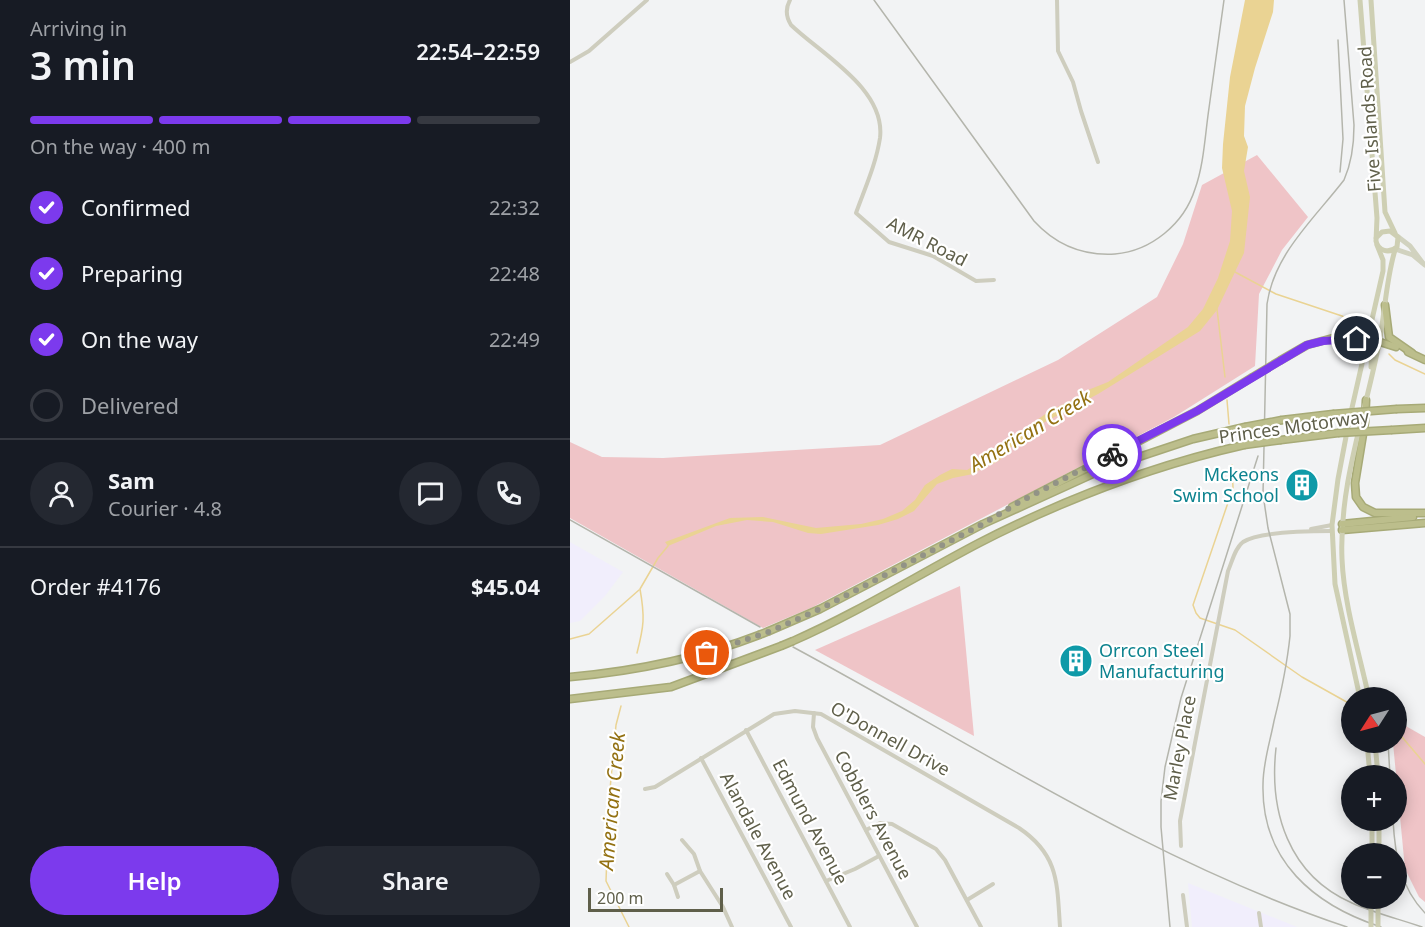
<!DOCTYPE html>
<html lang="en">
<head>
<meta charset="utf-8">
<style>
  :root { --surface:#171b24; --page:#242831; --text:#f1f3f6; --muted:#9ea1a6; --line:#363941; --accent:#7c3aed }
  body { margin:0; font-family:"Noto Sans",sans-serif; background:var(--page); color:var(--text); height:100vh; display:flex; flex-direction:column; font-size:22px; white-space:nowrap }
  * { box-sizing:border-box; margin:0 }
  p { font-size:20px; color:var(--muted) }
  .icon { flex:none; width:33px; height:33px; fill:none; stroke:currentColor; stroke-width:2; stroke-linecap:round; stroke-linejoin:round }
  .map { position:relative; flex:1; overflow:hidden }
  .drawer { display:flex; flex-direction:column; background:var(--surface); width:570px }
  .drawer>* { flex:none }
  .needle { width:39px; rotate:234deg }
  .tools { position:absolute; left:771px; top:687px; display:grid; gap:12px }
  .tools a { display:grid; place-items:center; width:66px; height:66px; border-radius:50%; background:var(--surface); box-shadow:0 3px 15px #0003; font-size:30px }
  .scale { position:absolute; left:18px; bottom:15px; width:135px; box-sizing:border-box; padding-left:6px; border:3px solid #5f5f4a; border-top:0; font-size:16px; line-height:21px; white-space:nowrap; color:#5f5f4a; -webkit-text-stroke:4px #fff; paint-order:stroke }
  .pin { position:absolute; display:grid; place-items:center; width:51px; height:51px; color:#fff; margin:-26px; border:3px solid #fff; border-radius:50%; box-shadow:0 2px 6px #0007 }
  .courier { position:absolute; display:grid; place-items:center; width:60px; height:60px; margin:-30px; border:4px solid #7c3aed; border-radius:50%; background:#fff; color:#222; box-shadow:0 2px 8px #0007 }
  .overview em { font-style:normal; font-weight:600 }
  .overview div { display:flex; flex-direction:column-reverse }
  .overview { display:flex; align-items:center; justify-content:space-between; height:102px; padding:0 30px }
  h1 { font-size:39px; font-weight:600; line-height:45px }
  .bar { display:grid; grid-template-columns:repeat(4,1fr); gap:9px 6px; align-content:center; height:72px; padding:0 30px }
  .bar i { height:8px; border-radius:4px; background:var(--line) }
  .bar .active { background:var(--accent) }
  .bar p { grid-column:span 4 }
  .line { display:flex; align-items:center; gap:15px; padding:0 30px; border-top:2px solid var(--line) }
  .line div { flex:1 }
  .round { display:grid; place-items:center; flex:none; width:63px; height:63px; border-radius:32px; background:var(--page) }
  ol { padding:0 30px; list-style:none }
  li { display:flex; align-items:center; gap:18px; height:66px }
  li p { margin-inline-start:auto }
  li .icon { padding:6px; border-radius:50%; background:var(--accent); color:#fff; stroke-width:4 }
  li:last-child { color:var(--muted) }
  li i { width:33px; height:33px; border:3px solid var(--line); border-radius:50% }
  .button { display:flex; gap:12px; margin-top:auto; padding:12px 30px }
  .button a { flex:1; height:69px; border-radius:36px; background:var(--accent); color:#fff; font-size:24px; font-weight:600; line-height:69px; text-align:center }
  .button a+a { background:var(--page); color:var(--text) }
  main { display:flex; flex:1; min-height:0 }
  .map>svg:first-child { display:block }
  .commercial { fill:#f1eefc }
  .green { fill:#efc4c7 }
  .water { fill:#ead393 }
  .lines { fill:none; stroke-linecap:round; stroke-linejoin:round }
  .stream { stroke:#ead393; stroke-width:1.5 }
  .motorway-casing { stroke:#a7aa77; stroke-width:9 }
  .minor { stroke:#cecdbe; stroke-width:4 }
  .secondary { stroke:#d1d2bf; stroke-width:5 }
  .primary { stroke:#cecfb3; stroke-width:5 }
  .motorway { stroke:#bcbe8c; stroke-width:6 }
  .rail { stroke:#b4b5ac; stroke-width:1.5 }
  .motorway-bridge-casing { stroke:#a7aa77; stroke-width:9; stroke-linecap:butt }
  .primary-bridge { stroke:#cecfb3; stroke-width:5 }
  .motorway-bridge { stroke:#bcbe8c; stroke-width:6 }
  .done { stroke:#929386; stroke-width:6; stroke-dasharray:0 10.8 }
  .route { stroke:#7c3aed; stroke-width:8 }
  .labels { text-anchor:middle; stroke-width:4.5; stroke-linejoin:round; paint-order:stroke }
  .street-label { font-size:18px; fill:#5f5f4a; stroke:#fff }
  .culture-label { font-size:18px; fill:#0d838f; stroke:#fff; text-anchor:end }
  .water-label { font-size:20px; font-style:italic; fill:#937112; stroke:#fff }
</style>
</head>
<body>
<main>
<section class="drawer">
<div class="overview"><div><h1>3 min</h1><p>Arriving in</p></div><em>22:54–22:59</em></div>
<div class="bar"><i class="active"></i><i class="active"></i><i class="active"></i><i></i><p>On the way · 400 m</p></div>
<ol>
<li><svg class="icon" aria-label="check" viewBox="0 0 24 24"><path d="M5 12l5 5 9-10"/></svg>Confirmed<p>22:32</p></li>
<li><svg class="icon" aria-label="check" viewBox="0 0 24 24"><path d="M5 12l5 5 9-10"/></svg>Preparing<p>22:48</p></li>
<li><svg class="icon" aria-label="check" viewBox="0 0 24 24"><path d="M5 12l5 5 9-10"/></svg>On the way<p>22:49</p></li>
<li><i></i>Delivered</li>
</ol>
<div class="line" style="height:108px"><a class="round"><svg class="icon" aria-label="person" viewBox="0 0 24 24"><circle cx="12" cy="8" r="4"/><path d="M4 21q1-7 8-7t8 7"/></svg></a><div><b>Sam</b><p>Courier · 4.8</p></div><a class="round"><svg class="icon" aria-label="chat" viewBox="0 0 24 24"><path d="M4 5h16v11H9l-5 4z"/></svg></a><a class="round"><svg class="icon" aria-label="phone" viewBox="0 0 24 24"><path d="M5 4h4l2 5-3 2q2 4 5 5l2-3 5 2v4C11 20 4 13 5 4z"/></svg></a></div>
<div class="line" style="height:78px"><div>Order #4176</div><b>$45.04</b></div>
<div class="button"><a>Help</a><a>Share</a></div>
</section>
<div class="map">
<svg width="855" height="927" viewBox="0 0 855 927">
  <rect width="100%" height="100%" fill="#f2f3f4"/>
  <g class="commercial">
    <polygon points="0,542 53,572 35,596 10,621 0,623"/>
    <polygon points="618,883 727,927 622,927"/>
  </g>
  <g class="green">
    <polygon points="687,155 738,217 712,250 689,294 685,366 604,417 243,607 193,628 0,518 0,442 32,457 93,458 310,445 488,360 587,297 613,244 632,185"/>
    <polygon points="390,586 404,736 245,650"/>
    <polygon points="827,721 855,737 855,902 849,897 835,869 823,743 826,742"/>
  </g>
  <polygon class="water" points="675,0 704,0 703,12 685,68 675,106 674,136 678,147 674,171 680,197 674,253 647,310 630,331 528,394 475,422 461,431 455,440 441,447 430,460 421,465 414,467 403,474 383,478 367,484 344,511 328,519 308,525 251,534 238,533 203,522 177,520 146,526 98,546 95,542 160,518 193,517 246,528 291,524 313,519 332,511 345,500 355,485 370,475 382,469 397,470 427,452 453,430 481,410 509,397 518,390 538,382 618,327 633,309 648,278 660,241 662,211 652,168 653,144 660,77"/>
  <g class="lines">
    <g class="stream">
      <polyline points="665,272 706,294 772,316 785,323"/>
      <polyline points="647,309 655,377"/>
      <polyline points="819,354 825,360 855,374"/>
      <polyline points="657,400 659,424"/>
      <polyline points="662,465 663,488 623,605 626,613 630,618 665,630 732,677 782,705"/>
      <polyline points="0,639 19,634 69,590"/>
      <path d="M 67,653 C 74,626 75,617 70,589 L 88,558 L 98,546"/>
      <polyline points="51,706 46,725 39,800 36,881 59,927"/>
      <polyline points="826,730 855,764"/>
    </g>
    <g class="motorway-casing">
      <g id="motorway">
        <polyline points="815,305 819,337 842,353"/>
        <polyline points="768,340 787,339 797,343"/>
        <polyline points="810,342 826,347"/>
        <polyline points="838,352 855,360"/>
        <polyline points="711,360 737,345 793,330 801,324"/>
        <polyline points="796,400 795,422 785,483 786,497 793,507 805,513 855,513"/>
        <polyline points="827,409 855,408"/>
        <polyline points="712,420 763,414"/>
        <polyline points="822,430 855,428"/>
        <polyline points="711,440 768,433"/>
        <polyline points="442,507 627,411 681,378"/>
        <polyline points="772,524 843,517"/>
        <polyline points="772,530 855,523"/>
        <polyline points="199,631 250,609 413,524 536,468 623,439 675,427"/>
        <path d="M 223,641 C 287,613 346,576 409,543 C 493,500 581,466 674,445"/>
        <path d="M 0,677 C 67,671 127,659 189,635"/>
        <polyline points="0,699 101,687 211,646"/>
      </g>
    </g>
    <g class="minor">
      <path d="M 220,0 C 215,9 216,17 221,25 C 251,54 316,89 310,138 C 306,164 295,188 286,213 L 319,242 L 363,256 L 406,281 L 424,280"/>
      <polyline points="487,0 488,51 503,82 511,111 528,162"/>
      <polyline points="0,62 19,51 77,0"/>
      <polyline points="741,529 762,525"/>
      <polyline points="244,713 243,727 247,738 347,927"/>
      <polyline points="176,730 280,927"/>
      <polyline points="131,758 221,927"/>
      <path d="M 75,789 L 85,787 L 204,714 L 225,711 L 251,714 L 449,828 C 489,855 487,883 490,927"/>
      <polyline points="296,830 310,823 322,824 366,849 375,860 411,927"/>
      <polyline points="112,840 124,854 130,871 153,907 162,927"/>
      <path d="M 611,846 L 610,821 L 658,571 C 662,562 665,548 673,542 C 689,531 743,531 762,531"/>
      <polyline points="97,874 104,885 130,871"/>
      <polyline points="256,881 285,869 309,856"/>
      <polyline points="104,885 108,897"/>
      <polyline points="613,895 617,927"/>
      <polyline points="397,900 423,884"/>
      <polyline points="689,913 691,927"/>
    </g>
    <g class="secondary">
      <polyline points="827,236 840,246 852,262"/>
      <polyline points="825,249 843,255 855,265"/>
    </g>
    <g class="primary">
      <path d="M 790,0 L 807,218 L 806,241 C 808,251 819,254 827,247 L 828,237 L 820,231 L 812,232 L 806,238"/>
      <polyline points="801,0 815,212 825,233"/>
      <polyline points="797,343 802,350 801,367"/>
      <polyline points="790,698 765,584 762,525 768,479 779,421 813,271 813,260 807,245"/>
      <path d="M 799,698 C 789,652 774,605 772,559 C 769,488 793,421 807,353 C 815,319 815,283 825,250"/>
      <polyline points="797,742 800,776"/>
      <polyline points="805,742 808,776"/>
      <polyline points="802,854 802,820"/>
      <polyline points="809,854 809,820"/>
    </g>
    <use href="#motorway" class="motorway"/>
    <g class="rail">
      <path d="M 304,0 L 464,221 C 485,244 513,256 545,254 C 581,251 614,224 625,189 C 634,164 635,135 639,108 C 644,72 649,36 654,0"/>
      <path d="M 774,0 L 784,125 C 784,145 782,162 774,180 C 744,219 704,254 697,304 L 693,494 L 698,528 L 720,614 L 720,636 C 717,665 711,693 704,721 C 700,742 693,763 693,784 C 691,861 744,905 811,927"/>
      <polyline points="768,40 773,139 770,172"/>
      <polyline points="0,520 190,627"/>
      <path d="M 223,647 C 405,745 580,861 777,927"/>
      <polyline points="818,742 820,776"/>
      <path d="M 706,748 C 699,811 718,875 782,903 C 804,913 829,919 852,927"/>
      <path d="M 823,820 C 825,855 830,887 855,913"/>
      <polyline points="600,927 591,827 591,801 595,767 611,698 688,456"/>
    </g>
    <g class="motorway-bridge-casing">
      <g id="motorway-bridge">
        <polyline points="681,378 711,360"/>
        <polyline points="763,414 827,409"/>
        <polyline points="675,427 712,420"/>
        <polyline points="768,433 822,430"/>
        <polyline points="674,445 711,440"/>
        <polyline points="189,635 199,631"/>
        <polyline points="211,646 223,641"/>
      </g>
    </g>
    <g class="primary-bridge">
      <polyline points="801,927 801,903"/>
      <polyline points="808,927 808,903"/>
    </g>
    <use href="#motorway-bridge" class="motorway-bridge"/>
  </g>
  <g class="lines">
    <polyline class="done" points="137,653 201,631 250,609 413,524 451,501 542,454"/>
    <polyline class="route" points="542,454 627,411 737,345 753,341 787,339"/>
  </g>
  <defs>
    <g id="building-disc" transform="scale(1.725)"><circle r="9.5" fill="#0f9aa8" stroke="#fff"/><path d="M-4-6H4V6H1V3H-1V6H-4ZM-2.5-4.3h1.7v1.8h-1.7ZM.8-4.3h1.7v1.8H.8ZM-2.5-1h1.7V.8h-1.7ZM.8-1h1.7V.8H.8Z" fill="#fff"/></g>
  </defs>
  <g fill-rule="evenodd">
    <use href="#building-disc" x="732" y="485"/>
    <use href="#building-disc" x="506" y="661"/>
  </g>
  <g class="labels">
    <g class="street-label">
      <text transform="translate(800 119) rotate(-94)" y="6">Five Islands Road</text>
      <text transform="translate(357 242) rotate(27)" y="6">AMR Road</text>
      <text transform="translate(724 427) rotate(-8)" y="6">Princes Motorway</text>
      <text transform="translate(320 739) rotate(29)" y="6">O'Donnell Drive</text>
      <text transform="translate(610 748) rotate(-79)" y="6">Marley Place</text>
      <text transform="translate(303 815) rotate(62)" y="6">Cobblers Avenue</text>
      <text transform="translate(240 822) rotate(62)" y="6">Edmund Avenue</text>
      <text transform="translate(188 836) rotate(62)" y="6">Alandale Avenue</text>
    </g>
    <g class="culture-label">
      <text x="709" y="481">Mckeons<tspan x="709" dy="21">Swim School</tspan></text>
      <text x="529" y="657" text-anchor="start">Orrcon Steel<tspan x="529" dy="21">Manufacturing</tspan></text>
    </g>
    <g class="water-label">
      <text transform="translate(460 431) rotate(-31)" y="7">American Creek</text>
      <text transform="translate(42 801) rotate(-85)" y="7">American Creek</text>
    </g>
  </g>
</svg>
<div class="tools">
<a><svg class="needle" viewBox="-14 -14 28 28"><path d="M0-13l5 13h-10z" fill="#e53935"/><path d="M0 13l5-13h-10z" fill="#9ea1a6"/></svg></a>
<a>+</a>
<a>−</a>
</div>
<div class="scale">200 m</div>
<div class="pin" style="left:137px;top:653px;background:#ea580c"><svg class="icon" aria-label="bag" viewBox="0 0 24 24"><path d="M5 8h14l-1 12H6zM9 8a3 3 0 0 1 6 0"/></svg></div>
<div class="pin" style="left:787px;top:339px;background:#1f2937"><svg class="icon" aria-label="home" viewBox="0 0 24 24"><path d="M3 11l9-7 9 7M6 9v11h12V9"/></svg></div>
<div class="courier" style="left:542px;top:454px"><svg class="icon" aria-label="bike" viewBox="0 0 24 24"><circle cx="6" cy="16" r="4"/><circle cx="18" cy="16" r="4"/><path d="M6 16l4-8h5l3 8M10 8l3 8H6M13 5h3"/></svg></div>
</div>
</main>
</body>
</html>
